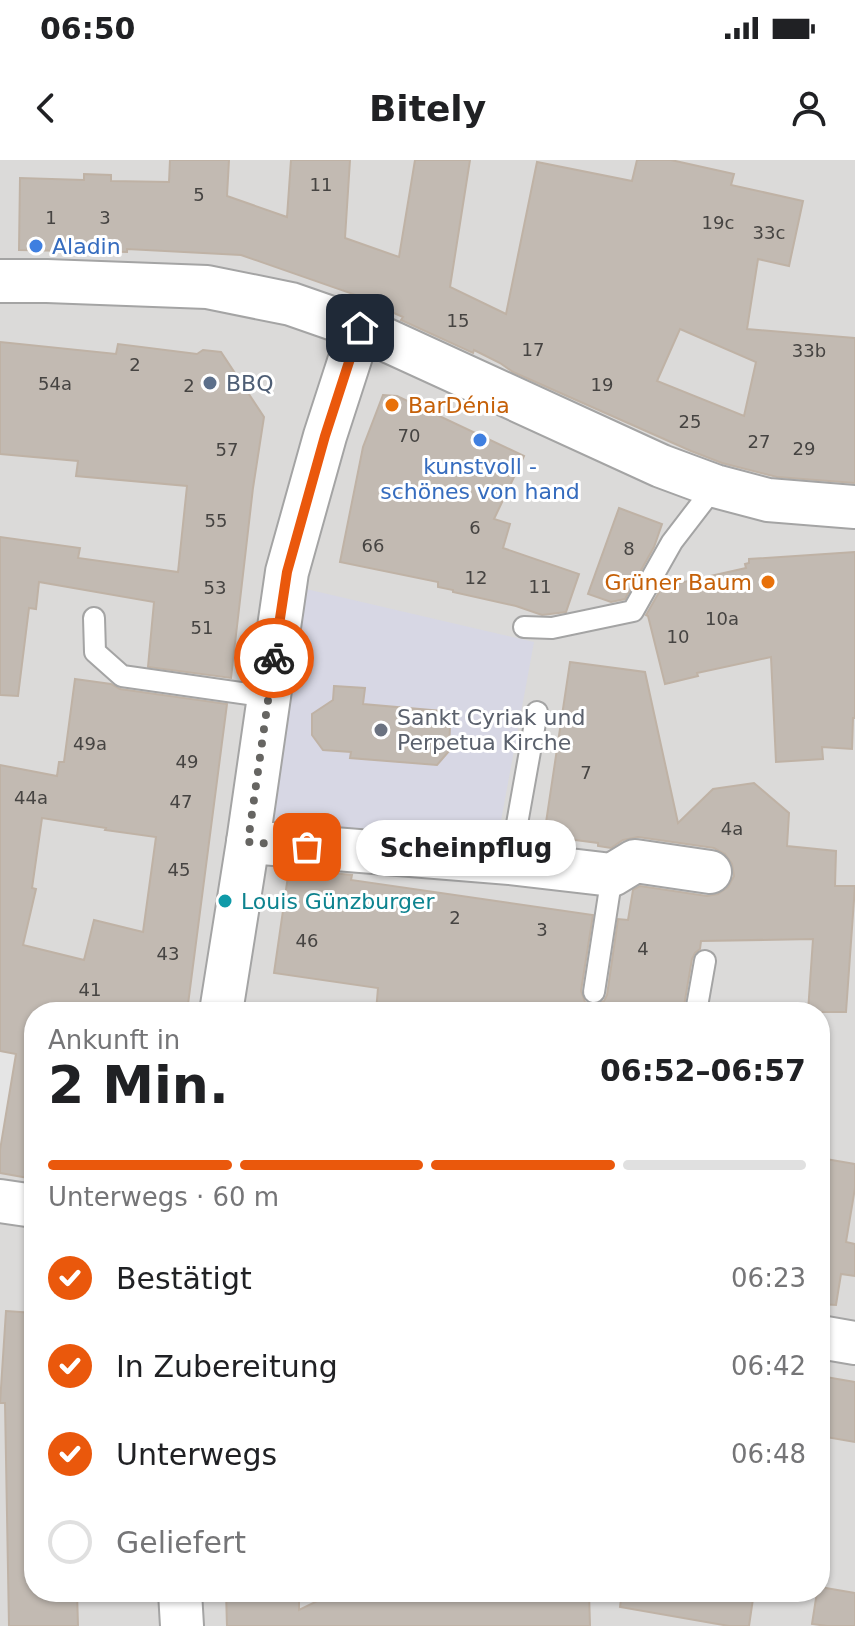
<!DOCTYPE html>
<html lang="de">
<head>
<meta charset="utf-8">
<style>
  :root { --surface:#fff; --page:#f2f2f2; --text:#202124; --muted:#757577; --line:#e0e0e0; --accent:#ea580c }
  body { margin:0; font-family:"DejaVu Sans",sans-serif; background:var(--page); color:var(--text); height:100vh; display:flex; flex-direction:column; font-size:30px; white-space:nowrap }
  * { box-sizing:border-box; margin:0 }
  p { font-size:26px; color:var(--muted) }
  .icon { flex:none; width:44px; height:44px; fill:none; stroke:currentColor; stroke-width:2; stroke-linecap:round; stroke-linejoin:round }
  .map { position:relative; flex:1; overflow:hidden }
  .side { position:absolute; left:24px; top:842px; width:806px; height:600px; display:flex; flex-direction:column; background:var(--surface); border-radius:32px; box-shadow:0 2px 6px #0004 }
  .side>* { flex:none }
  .pin { position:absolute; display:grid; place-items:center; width:68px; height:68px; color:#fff; margin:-34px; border-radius:16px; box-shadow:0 4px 12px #0006 }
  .courier { position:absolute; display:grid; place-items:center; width:80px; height:80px; margin:-40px; border:6px solid #ea580c; border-radius:50%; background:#fff; color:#222; box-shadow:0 2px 10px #0007 }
  .bubble { position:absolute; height:56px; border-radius:28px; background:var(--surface); box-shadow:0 2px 6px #0004; font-size:26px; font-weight:700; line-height:56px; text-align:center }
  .head em { font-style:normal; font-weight:700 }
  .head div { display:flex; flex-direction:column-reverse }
  .head { display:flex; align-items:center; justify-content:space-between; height:136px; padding:0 24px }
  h1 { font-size:52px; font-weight:700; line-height:60px }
  .bar { display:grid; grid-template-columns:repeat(4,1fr); gap:12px 8px; align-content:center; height:96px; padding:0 24px }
  .bar i { height:10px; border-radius:6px; background:var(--line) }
  .bar .current { background:var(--accent) }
  .bar p { grid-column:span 4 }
  ol { padding:0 24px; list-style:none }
  li { display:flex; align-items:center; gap:24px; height:88px }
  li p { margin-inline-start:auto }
  li .icon { padding:8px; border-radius:50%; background:var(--accent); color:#fff; stroke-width:4 }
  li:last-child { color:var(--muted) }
  li i { width:44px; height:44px; border:4px solid var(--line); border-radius:50% }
  .status { display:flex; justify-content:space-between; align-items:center; height:56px; padding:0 40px; background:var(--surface); direction:ltr }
  .status svg { height:22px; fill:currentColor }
  header { display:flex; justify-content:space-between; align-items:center; height:104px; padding:0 24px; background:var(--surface); font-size:36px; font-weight:700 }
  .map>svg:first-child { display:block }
  .residential { fill:#dbdad9; fill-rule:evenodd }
  .parking { fill:#e5e5e5 }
  .plaza { fill:#d7d7e4; fill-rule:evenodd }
  .building { fill:#c2bab2; stroke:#bfb2a5; stroke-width:2; fill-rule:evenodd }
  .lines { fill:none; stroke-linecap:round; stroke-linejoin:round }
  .service-casing { stroke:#a4a4a4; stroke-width:24 }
  .minor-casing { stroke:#a4a4a4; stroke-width:46 }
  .service { stroke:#fff; stroke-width:20 }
  .minor { stroke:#fff; stroke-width:42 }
  .done { stroke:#666562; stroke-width:8; stroke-dasharray:0 14.4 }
  .route { stroke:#ea580c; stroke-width:10 }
  .shop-dot { fill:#3f7fe0; stroke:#fff; stroke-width:3 }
  .service-dot { fill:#5c6f8a; stroke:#fff; stroke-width:3 }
  .food-dot { fill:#e8710a; stroke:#fff; stroke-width:3 }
  .worship-dot { fill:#6b7280; stroke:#fff; stroke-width:3 }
  .culture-dot { fill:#0f9aa8; stroke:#fff; stroke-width:3 }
  .labels { text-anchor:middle; stroke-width:6; stroke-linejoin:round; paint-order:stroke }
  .number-label { font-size:18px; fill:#464442 }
  .shop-label { font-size:22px; fill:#366cbe; stroke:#fff; text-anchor:start }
  .service-label { font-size:22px; fill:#4e5e75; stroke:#fff; text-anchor:start }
  .food-label { font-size:22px; fill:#c56008; stroke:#fff; text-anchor:start }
  .worship-label { font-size:22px; fill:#5b616d; stroke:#fff; text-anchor:start }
  .culture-label { font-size:22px; fill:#0d838f; stroke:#fff; text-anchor:start }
</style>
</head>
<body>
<div class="status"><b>06:50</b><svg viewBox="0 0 49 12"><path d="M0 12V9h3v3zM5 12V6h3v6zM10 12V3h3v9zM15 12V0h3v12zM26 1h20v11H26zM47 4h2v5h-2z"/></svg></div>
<header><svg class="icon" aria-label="back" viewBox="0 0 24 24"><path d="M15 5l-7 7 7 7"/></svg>Bitely<svg class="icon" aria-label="person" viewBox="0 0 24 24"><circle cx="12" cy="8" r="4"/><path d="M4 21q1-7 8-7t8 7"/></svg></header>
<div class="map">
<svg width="855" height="1466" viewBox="0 0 855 1466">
  <rect width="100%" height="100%" fill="#eeebe2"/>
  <path class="residential" d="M 0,0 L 855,0 L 855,1466 L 0,1466 ZM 34,852 L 820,852 L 820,1432 L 34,1432 Z"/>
  <polygon class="parking" points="0,891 29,897 10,932 0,990"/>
  <path class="plaza" d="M 306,429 L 534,482 L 496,688 L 269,663 ZM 334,526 L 364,528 L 363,544 L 442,551 L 445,555 L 444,562 L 450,566 L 449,591 L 441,595 L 440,602 L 437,605 L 351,598 L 351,592 L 323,589 L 312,575 L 312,555 L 326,545 L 332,545 Z"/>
  <g class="building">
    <path d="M 170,0 L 229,0 L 227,36 L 287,57 L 291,0 L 350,0 L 345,78 L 399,97 L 415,0 L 470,0 L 450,127 L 506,154 L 537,2 L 632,21 L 637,0 L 671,0 L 734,14 L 731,25 L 803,41 L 789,106 L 758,99 L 747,169 L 855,178 L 855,323 L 777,317 L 722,303 L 691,291 L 513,212 L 500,203 L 474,190 L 473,193 L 401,160 L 403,157 L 378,146 L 379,143 L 241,95 L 127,89 L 127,92 L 19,90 L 20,18 L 84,20 L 84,14 L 111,15 L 111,21 L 169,22 ZM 680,169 L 756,202 L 744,256 L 657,221 Z"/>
    <polygon points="0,182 116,194 118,184 197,194 203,190 221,192 264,257 253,328 231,518 148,507 154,442 39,422 36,449 29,448 18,536 0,535 0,377 80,388 78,398 178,412 187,326 76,316 78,301 0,294"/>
    <polygon points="383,235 397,236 524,296 494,359 510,364 503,388 579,414 566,452 542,455 516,446 453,432 453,430 438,427 438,422 340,402 363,287"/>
    <polygon points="619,348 662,364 654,387 625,439 611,442 588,434"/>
    <polygon points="855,392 855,558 853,558 852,589 822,587 823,599 776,602 771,497 697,513 698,516 665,524 648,456 646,455 662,427 746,408 745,404 749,403 749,399"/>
    <polygon points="570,502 645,512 678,663 713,629 754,623 789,653 787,686 836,691 835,726 855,726 846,852 808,852 813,779 701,781 700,789 695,793 692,799 683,852 376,852 378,828 274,813 289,709 352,715 351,720 593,755 581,831 585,842 593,845 604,841 607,835 618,759 628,760 633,730 640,726 707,736 718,734 728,727 734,716 732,704 725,694 714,688 638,677 623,680 611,688 598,686 598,683 544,676"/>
    <path d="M 75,519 L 111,524 L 120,529 L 227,544 L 187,852 L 34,852 L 34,1019 L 0,1013 L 0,990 L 16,894 L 0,891 L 0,605 L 57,616 L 59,602 L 64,602 ZM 42,658 L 106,668 L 105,670 L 156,677 L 143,772 L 94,760 L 84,800 L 23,785 L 36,729 L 32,728 Z"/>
    <polygon points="334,526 365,528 363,544 442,551 450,565 449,591 437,605 350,598 351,592 323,590 312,575 312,554 333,540"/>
    <polygon points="820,998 855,1004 855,1028 846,1082 855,1084 855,1116 841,1114 836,1145 820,1144"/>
    <polygon points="6,1151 34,1153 34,1432 77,1432 78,1466 9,1466 5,1243 0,1243"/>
    <polygon points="820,1216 855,1222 855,1282 820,1276"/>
    <polygon points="820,1427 855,1433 855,1466 827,1466 812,1464 817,1432 820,1432"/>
    <polygon points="226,1432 299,1432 299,1450 336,1432 589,1432 590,1466 227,1466"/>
    <polygon points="622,1432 754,1432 749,1466 729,1466 620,1447"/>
  </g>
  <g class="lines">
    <g class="service-casing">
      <g id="service">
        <polyline points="94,458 95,492 122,516 269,537"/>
        <polyline points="524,467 552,468 633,451 672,382 715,326"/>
        <polyline points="510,703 537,552"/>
        <polyline points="594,832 612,715"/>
        <polyline points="696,852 705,801"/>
      </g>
    </g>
    <g class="minor-casing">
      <g id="minor">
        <polyline points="0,121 47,121 207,127 291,144 360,168 661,306 715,326 768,340 855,347"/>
        <polyline points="248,682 510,703 612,715 635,701 710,712"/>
        <polyline points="221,852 248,682 287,412 325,276 360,168"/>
        <polyline points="0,1041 34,1046"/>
        <polyline points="820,1177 855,1183"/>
        <polyline points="180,1432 182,1466"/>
      </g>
    </g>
    <use href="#service" class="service"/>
    <use href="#minor" class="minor"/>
  </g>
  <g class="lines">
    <polyline class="done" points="274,498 248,682 307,687"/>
    <polyline class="route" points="274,498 287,412 325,276 360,168"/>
  </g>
  <g class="shop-dot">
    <circle cx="36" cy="86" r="8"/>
    <circle cx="480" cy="280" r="8"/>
  </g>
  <circle class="service-dot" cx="210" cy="223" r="8"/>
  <g class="food-dot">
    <circle cx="392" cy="245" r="8"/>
    <circle cx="768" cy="422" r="8"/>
  </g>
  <circle class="worship-dot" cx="381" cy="570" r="8"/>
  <circle class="culture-dot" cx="225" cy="741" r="8"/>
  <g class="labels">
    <g class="number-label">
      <text x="321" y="31">11</text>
      <text x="199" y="41">5</text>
      <text x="51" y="64">1</text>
      <text x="105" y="64">3</text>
      <text x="718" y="69">19c</text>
      <text x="769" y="79">33c</text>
      <text x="458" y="167">15</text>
      <text x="533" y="196">17</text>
      <text x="809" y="197">33b</text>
      <text x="135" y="211">2</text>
      <text x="55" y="230">54a</text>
      <text x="602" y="231">19</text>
      <text x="189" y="232">2</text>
      <text x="690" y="268">25</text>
      <text x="409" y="282">70</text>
      <text x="759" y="288">27</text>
      <text x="804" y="295">29</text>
      <text x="227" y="296">57</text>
      <text x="216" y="367">55</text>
      <text x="475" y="374">6</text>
      <text x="373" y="392">66</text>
      <text x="629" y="395">8</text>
      <text x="476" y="424">12</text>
      <text x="540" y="433">11</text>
      <text x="215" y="434">53</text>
      <text x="722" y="465">10a</text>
      <text x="202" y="474">51</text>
      <text x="678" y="483">10</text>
      <text x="90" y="590">49a</text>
      <text x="187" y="608">49</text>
      <text x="586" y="619">7</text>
      <text x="31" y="644">44a</text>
      <text x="181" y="648">47</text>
      <text x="732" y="675">4a</text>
      <text x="179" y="716">45</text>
      <text x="455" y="764">2</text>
      <text x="542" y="776">3</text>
      <text x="307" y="787">46</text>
      <text x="643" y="795">4</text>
      <text x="168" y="800">43</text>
      <text x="90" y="836">41</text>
    </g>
    <g class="shop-label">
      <text x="52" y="94">Aladin</text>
      <text x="480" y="314" text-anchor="middle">kunstvoll -<tspan x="480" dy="25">schönes von hand</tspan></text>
    </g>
    <g class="service-label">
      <text x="226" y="231">BBQ</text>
    </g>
    <g class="food-label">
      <text x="408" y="253">BarDénia</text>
      <text x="752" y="430" text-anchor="end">Grüner Baum</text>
    </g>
    <g class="worship-label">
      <text x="397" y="565">Sankt Cyriak und<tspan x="397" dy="25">Perpetua Kirche</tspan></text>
    </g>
    <g class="culture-label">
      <text x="241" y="749">Louis Günzburger</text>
    </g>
  </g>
</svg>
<div class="pin" style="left:307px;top:687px;background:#ea580c"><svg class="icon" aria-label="bag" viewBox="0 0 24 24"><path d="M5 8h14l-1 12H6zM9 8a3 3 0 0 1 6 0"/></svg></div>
<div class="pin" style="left:360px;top:168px;background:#1f2937"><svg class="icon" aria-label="home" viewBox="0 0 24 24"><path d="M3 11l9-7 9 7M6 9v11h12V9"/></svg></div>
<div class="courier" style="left:274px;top:498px"><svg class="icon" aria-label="bike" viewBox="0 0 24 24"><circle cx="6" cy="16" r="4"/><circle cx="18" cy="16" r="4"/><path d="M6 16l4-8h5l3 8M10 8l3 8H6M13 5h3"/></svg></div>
<div class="bubble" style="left:356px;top:660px;width:220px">Scheinpflug</div>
<section class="side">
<div class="head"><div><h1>2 Min.</h1><p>Ankunft in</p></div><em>06:52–06:57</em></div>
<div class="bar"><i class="current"></i><i class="current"></i><i class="current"></i><i></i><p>Unterwegs · 60 m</p></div>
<ol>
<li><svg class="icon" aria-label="check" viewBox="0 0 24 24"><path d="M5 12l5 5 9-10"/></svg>Bestätigt<p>06:23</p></li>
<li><svg class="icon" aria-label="check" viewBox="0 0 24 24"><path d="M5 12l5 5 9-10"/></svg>In Zubereitung<p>06:42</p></li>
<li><svg class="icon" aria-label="check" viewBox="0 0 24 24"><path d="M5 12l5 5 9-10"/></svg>Unterwegs<p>06:48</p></li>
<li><i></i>Geliefert</li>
</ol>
</section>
</div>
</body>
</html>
